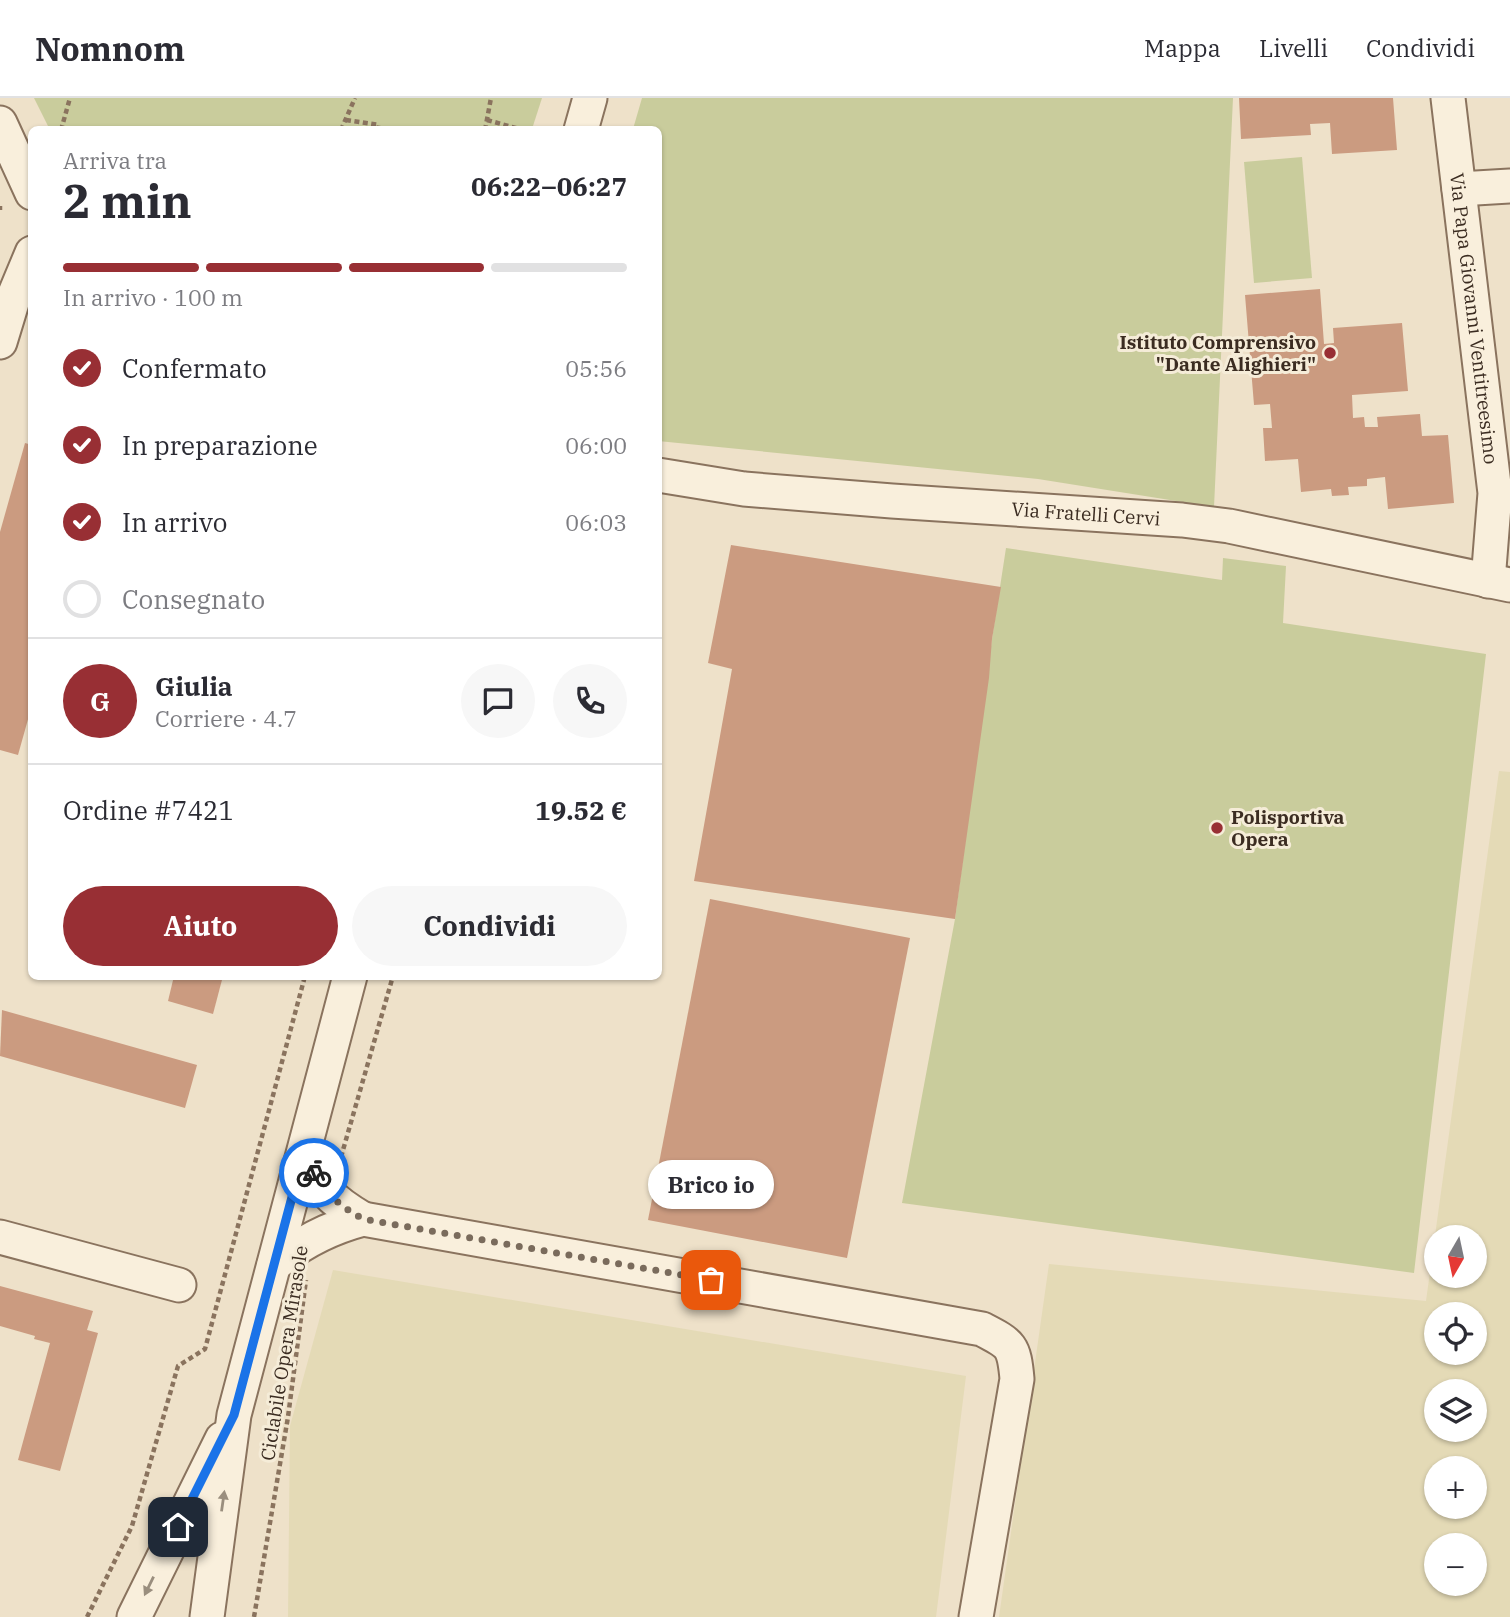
<!DOCTYPE html>
<html lang="it">
<head>
<meta charset="utf-8">
<style>
  :root { --surface:#fff; --page:#f7f7f7; --text:#2b2b33; --muted:#7c7c81; --line:#e1e1e2; --accent:#982f34 }
  body { margin:0; font-family:"IBM Plex Serif",serif; background:var(--page); color:var(--text); height:100vh; display:flex; flex-direction:column; font-size:26px; white-space:nowrap }
  * { box-sizing:border-box; margin:0 }
  p { font-size:23px; color:var(--muted) }
  .icon { flex:none; width:38px; height:38px; fill:none; stroke:currentColor; stroke-width:2; stroke-linecap:round; stroke-linejoin:round }
  .map { position:relative; flex:1; overflow:hidden }
  .panel { position:absolute; left:28px; top:28px; width:634px; height:854px; display:flex; flex-direction:column; background:var(--surface); border-radius:10px; box-shadow:0 2px 5px #0004 }
  .panel>* { flex:none }
  .needle { width:46px; rotate:189deg }
  .buttons { position:absolute; left:1424px; top:1127px; display:grid; gap:14px }
  .buttons a { display:grid; place-items:center; width:63px; height:63px; border-radius:50%; background:var(--surface); box-shadow:0 2px 5px #0004; font-size:35px }
  .pin { position:absolute; display:grid; place-items:center; width:60px; height:60px; color:#fff; margin:-30px; border-radius:14px; box-shadow:0 4px 10px #0006 }
  .courier { position:absolute; display:grid; place-items:center; width:70px; height:70px; margin:-35px; border:5px solid #1a73e8; border-radius:50%; background:#fff; color:#222; box-shadow:0 2px 9px #0007 }
  .bubble { position:absolute; height:49px; border-radius:24px; background:var(--surface); box-shadow:0 2px 5px #0004; font-size:23px; font-weight:700; line-height:49px; text-align:center }
  .overview em { font-style:normal; font-weight:700 }
  .overview div { display:flex; flex-direction:column-reverse }
  .overview { display:flex; align-items:center; justify-content:space-between; height:119px; padding:0 35px }
  h1 { font-size:46px; font-weight:700; line-height:52px }
  .bar { display:grid; grid-template-columns:repeat(4,1fr); gap:10px 7px; align-content:center; height:84px; padding:0 35px }
  .bar i { height:9px; border-radius:5px; background:var(--line) }
  .bar .active { background:var(--accent) }
  .bar p { grid-column:span 4 }
  .line { display:flex; align-items:center; gap:18px; padding:0 35px; border-top:2px solid var(--line) }
  .line div { flex:1 }
  .round { display:grid; place-items:center; flex:none; width:74px; height:74px; border-radius:37px; background:var(--page) }
  ol { padding:0 35px; list-style:none }
  li { display:flex; align-items:center; gap:21px; height:77px }
  li p { margin-inline-start:auto }
  li .icon { padding:7px; border-radius:50%; background:var(--accent); color:#fff; stroke-width:4 }
  li:last-child { color:var(--muted) }
  li i { width:38px; height:38px; border:4px solid var(--line); border-radius:50% }
  .action { display:flex; gap:14px; margin-top:auto; padding:14px 35px }
  .action a { flex:1; height:80px; border-radius:42px; background:var(--accent); color:#fff; font-size:28px; font-weight:700; line-height:80px; text-align:center }
  .action a+a { background:var(--page); color:var(--text) }
  header { display:flex; align-items:center; gap:42px; box-sizing:border-box; height:98px; padding:0 35px; background:var(--surface); border-bottom:2px solid var(--line) }
  header strong { font-size:33px }
  nav { display:flex; gap:38px; margin-inline-start:auto; font-size:24px }
  .map>svg:first-child { display:block }
  .farmland { fill:#e4dab6; fill-rule:evenodd }
  .green { fill:#c9cc9c }
  .building { fill:#cb9b80 }
  .lines { fill:none; stroke-linecap:round; stroke-linejoin:round }
  .minor-casing { stroke:#8a735e; stroke-width:37 }
  .path { stroke:#8a735e; stroke-width:4.5; stroke-dasharray:5 3.5; stroke-linecap:butt }
  .minor { stroke:#f9efdc; stroke-width:33 }
  .oneway { fill:#9a8e7e }
  .done { stroke:#7a6b5c; stroke-width:7; stroke-dasharray:0 12.6 }
  .route { stroke:#1a73e8; stroke-width:9 }
  .poi-dot { fill:#982f34; stroke:#f5ecd8; stroke-width:2.5 }
  .labels { text-anchor:middle; stroke-width:6; stroke-linejoin:round; paint-order:stroke }
  .street-label { font-size:19px; fill:#3b2c21; stroke:#f5ecd8 }
  .poi-label { font-size:19px; font-weight:bold; fill:#3b2c21; stroke:#f5ecd8; text-anchor:end }
</style>
</head>
<body>
<header>
<strong>Nomnom</strong>
<nav><a>Mappa</a><a>Livelli</a><a>Condividi</a></nav>
</header>
<div class="map">
<svg width="1510" height="1519" viewBox="0 0 1510 1519">
  <rect width="100%" height="100%" fill="#eee1c9"/>
  <g class="farmland">
    <path d="M 1499,673 L 1510,674 L 1510,1519 L 999,1519 L 1049,1166 L 1426,1203 ZM 1437,1139 L 1475,1139 L 1475,1178 L 1437,1178 ZM 1437,1216 L 1475,1216 L 1475,1255 L 1437,1255 ZM 1437,1293 L 1475,1293 L 1475,1332 L 1437,1332 ZM 1437,1370 L 1475,1370 L 1475,1409 L 1437,1409 ZM 1437,1447 L 1475,1447 L 1475,1486 L 1437,1486 Z"/>
    <polygon points="333,1172 966,1278 936,1519 288,1519 290,1328"/>
  </g>
  <g class="green">
    <polygon points="34,0 542,0 532,31 50,32"/>
    <polygon points="642,0 1233,0 1214,409 1038,381 658,343 658,32 633,31"/>
    <polygon points="1302,59 1312,180 1254,185 1244,64"/>
    <polygon points="1006,450 1222,482 1223,460 1286,468 1283,525 1486,556 1414,1175 902,1105 955,821 992,541"/>
  </g>
  <g class="building">
    <polygon points="1239,0 1393,0 1397,52 1332,56 1330,25 1310,26 1311,37 1241,41"/>
    <polygon points="1320,191 1324,246 1334,245 1333,230 1402,225 1408,293 1352,297 1353,320 1364,319 1365,329 1378,329 1377,319 1420,316 1422,338 1448,337 1454,405 1388,411 1385,379 1367,381 1367,388 1348,389 1349,397 1332,398 1331,391 1301,394 1298,361 1265,363 1263,330 1272,330 1270,306 1254,307 1245,197"/>
    <polygon points="25,345 32,347 32,607 18,657 0,652 0,434"/>
    <polygon points="731,447 1001,489 992,541 989,580 955,821 694,783 732,571 708,565"/>
    <polygon points="710,801 910,840 847,1160 648,1122"/>
    <polygon points="174,878 223,878 213,916 168,903"/>
    <polygon points="2,912 197,967 185,1010 0,958"/>
    <polygon points="0,1188 93,1213 87,1232 98,1235 60,1373 18,1362 50,1245 34,1241 35,1238 0,1228"/>
  </g>
  <g class="lines">
    <g class="minor-casing">
      <g id="minor">
        <path id="s1" d="M 1448,0 L 1495,395 L 1488,483"/>
        <polyline points="0,25 32,95"/>
        <polyline points="581,32 590,0"/>
        <polyline points="1459,91 1510,88"/>
        <polyline points="0,244 14,198 32,155"/>
        <path id="s2" d="M 658,377 L 744,391 L 892,403 L 1182,422 L 1229,428 L 1510,487"/>
        <path d="M 363,1121 L 982,1231 C 1011,1246 1014,1247 1017,1281 L 976,1519"/>
        <polyline points="0,1139 179,1187"/>
        <path d="M 274,1167 C 301,1144 329,1130 363,1121 C 332,1103 316,1088 304,1054"/>
        <polyline points="134,1519 222,1341"/>
        <polyline points="207,1519 234,1317 350,878"/>
      </g>
    </g>
    <g class="path">
      <polyline points="346,22 379,27 378,32"/>
      <polyline points="487,22 523,32"/>
      <polyline points="61,32 70,0"/>
      <polyline points="341,32 355,0"/>
      <polyline points="485,32 491,0"/>
      <polyline points="0,108 0,112"/>
      <polyline points="341,1059 393,878"/>
      <polyline points="87,1519 132,1428 178,1268 205,1251 305,878"/>
      <polyline points="254,1519 288,1319 306,1182"/>
    </g>
    <use href="#minor" class="minor"/>
  </g>
  <defs><path id="oneway-solid" d="M-6-.8H1V-3.2L6.5 0L1 3.2V.8H-6Z" transform="scale(1.75)"/></defs>
  <g class="oneway">
    <use href="#oneway-solid" transform="translate(223 1403) rotate(-82)"/>
    <use href="#oneway-solid" transform="translate(149 1488) rotate(116)"/>
  </g>
  <g class="lines">
    <path class="done" d="M 314,1075 C 326,1097 342,1109 363,1121 L 711,1182"/>
    <polyline class="route" points="178,1429 234,1317 304,1054 314,1075"/>
  </g>
  <g class="poi-dot">
    <circle cx="1330" cy="255" r="7"/>
    <circle cx="1217" cy="730" r="7"/>
  </g>
  <g class="labels">
    <g class="street-label">
      <text dy="7" stroke="none"><textPath href="#s1" startOffset="222">Via Papa Giovanni Ventitreesimo</textPath></text>
      <text dy="7" stroke="none"><textPath href="#s2" startOffset="430">Via Fratelli Cervi</textPath></text>
      <text transform="translate(284 1255) rotate(-81)" y="7">Ciclabile Opera Mirasole</text>
    </g>
    <g class="poi-label">
      <text x="1316" y="251">Istituto Comprensivo<tspan x="1316" dy="22">"Dante Alighieri"</tspan></text>
      <text x="1231" y="726" text-anchor="start">Polisportiva<tspan x="1231" dy="22">Opera</tspan></text>
    </g>
  </g>
</svg>
<div class="buttons">
<a><svg class="needle" viewBox="-14 -14 28 28"><path d="M0-13l5 13h-10z" fill="#e53935"/><path d="M0 13l5-13h-10z" fill="#7c7c81"/></svg></a>
<a><svg class="icon" aria-label="locate" viewBox="0 0 24 24"><circle cx="12" cy="12" r="6"/><path d="M12 2v4M12 18v4M2 12h4M18 12h4"/></svg></a>
<a><svg class="icon" aria-label="layers" viewBox="0 0 24 24"><path d="M12 4l9 5-9 5-9-5zM3 14l9 5 9-5"/></svg></a>
<a>+</a>
<a>−</a>
</div>
<div class="pin" style="left:711px;top:1182px;background:#ea580c"><svg class="icon" aria-label="bag" viewBox="0 0 24 24"><path d="M5 8h14l-1 12H6zM9 8a3 3 0 0 1 6 0"/></svg></div>
<div class="pin" style="left:178px;top:1429px;background:#1f2937"><svg class="icon" aria-label="home" viewBox="0 0 24 24"><path d="M3 11l9-7 9 7M6 9v11h12V9"/></svg></div>
<div class="courier" style="left:314px;top:1075px"><svg class="icon" aria-label="bike" viewBox="0 0 24 24"><circle cx="6" cy="16" r="4"/><circle cx="18" cy="16" r="4"/><path d="M6 16l4-8h5l3 8M10 8l3 8H6M13 5h3"/></svg></div>
<div class="bubble" style="left:648px;top:1062px;width:126px">Brico io</div>
<section class="panel">
<div class="overview"><div><h1>2 min</h1><p>Arriva tra</p></div><em>06:22–06:27</em></div>
<div class="bar"><i class="active"></i><i class="active"></i><i class="active"></i><i></i><p>In arrivo · 100 m</p></div>
<ol>
<li><svg class="icon" aria-label="check" viewBox="0 0 24 24"><path d="M5 12l5 5 9-10"/></svg>Confermato<p>05:56</p></li>
<li><svg class="icon" aria-label="check" viewBox="0 0 24 24"><path d="M5 12l5 5 9-10"/></svg>In preparazione<p>06:00</p></li>
<li><svg class="icon" aria-label="check" viewBox="0 0 24 24"><path d="M5 12l5 5 9-10"/></svg>In arrivo<p>06:03</p></li>
<li><i></i>Consegnato</li>
</ol>
<div class="line" style="height:126px"><b class="round" style="background:var(--accent);color:#fff">G</b><div><b>Giulia</b><p>Corriere · 4.7</p></div><a class="round"><svg class="icon" aria-label="chat" viewBox="0 0 24 24"><path d="M4 5h16v11H9l-5 4z"/></svg></a><a class="round"><svg class="icon" aria-label="phone" viewBox="0 0 24 24"><path d="M5 4h4l2 5-3 2q2 4 5 5l2-3 5 2v4C11 20 4 13 5 4z"/></svg></a></div>
<div class="line" style="height:91px"><div>Ordine #7421</div><b>19.52 €</b></div>
<div class="action"><a>Aiuto</a><a>Condividi</a></div>
</section>
</div>
</body>
</html>
